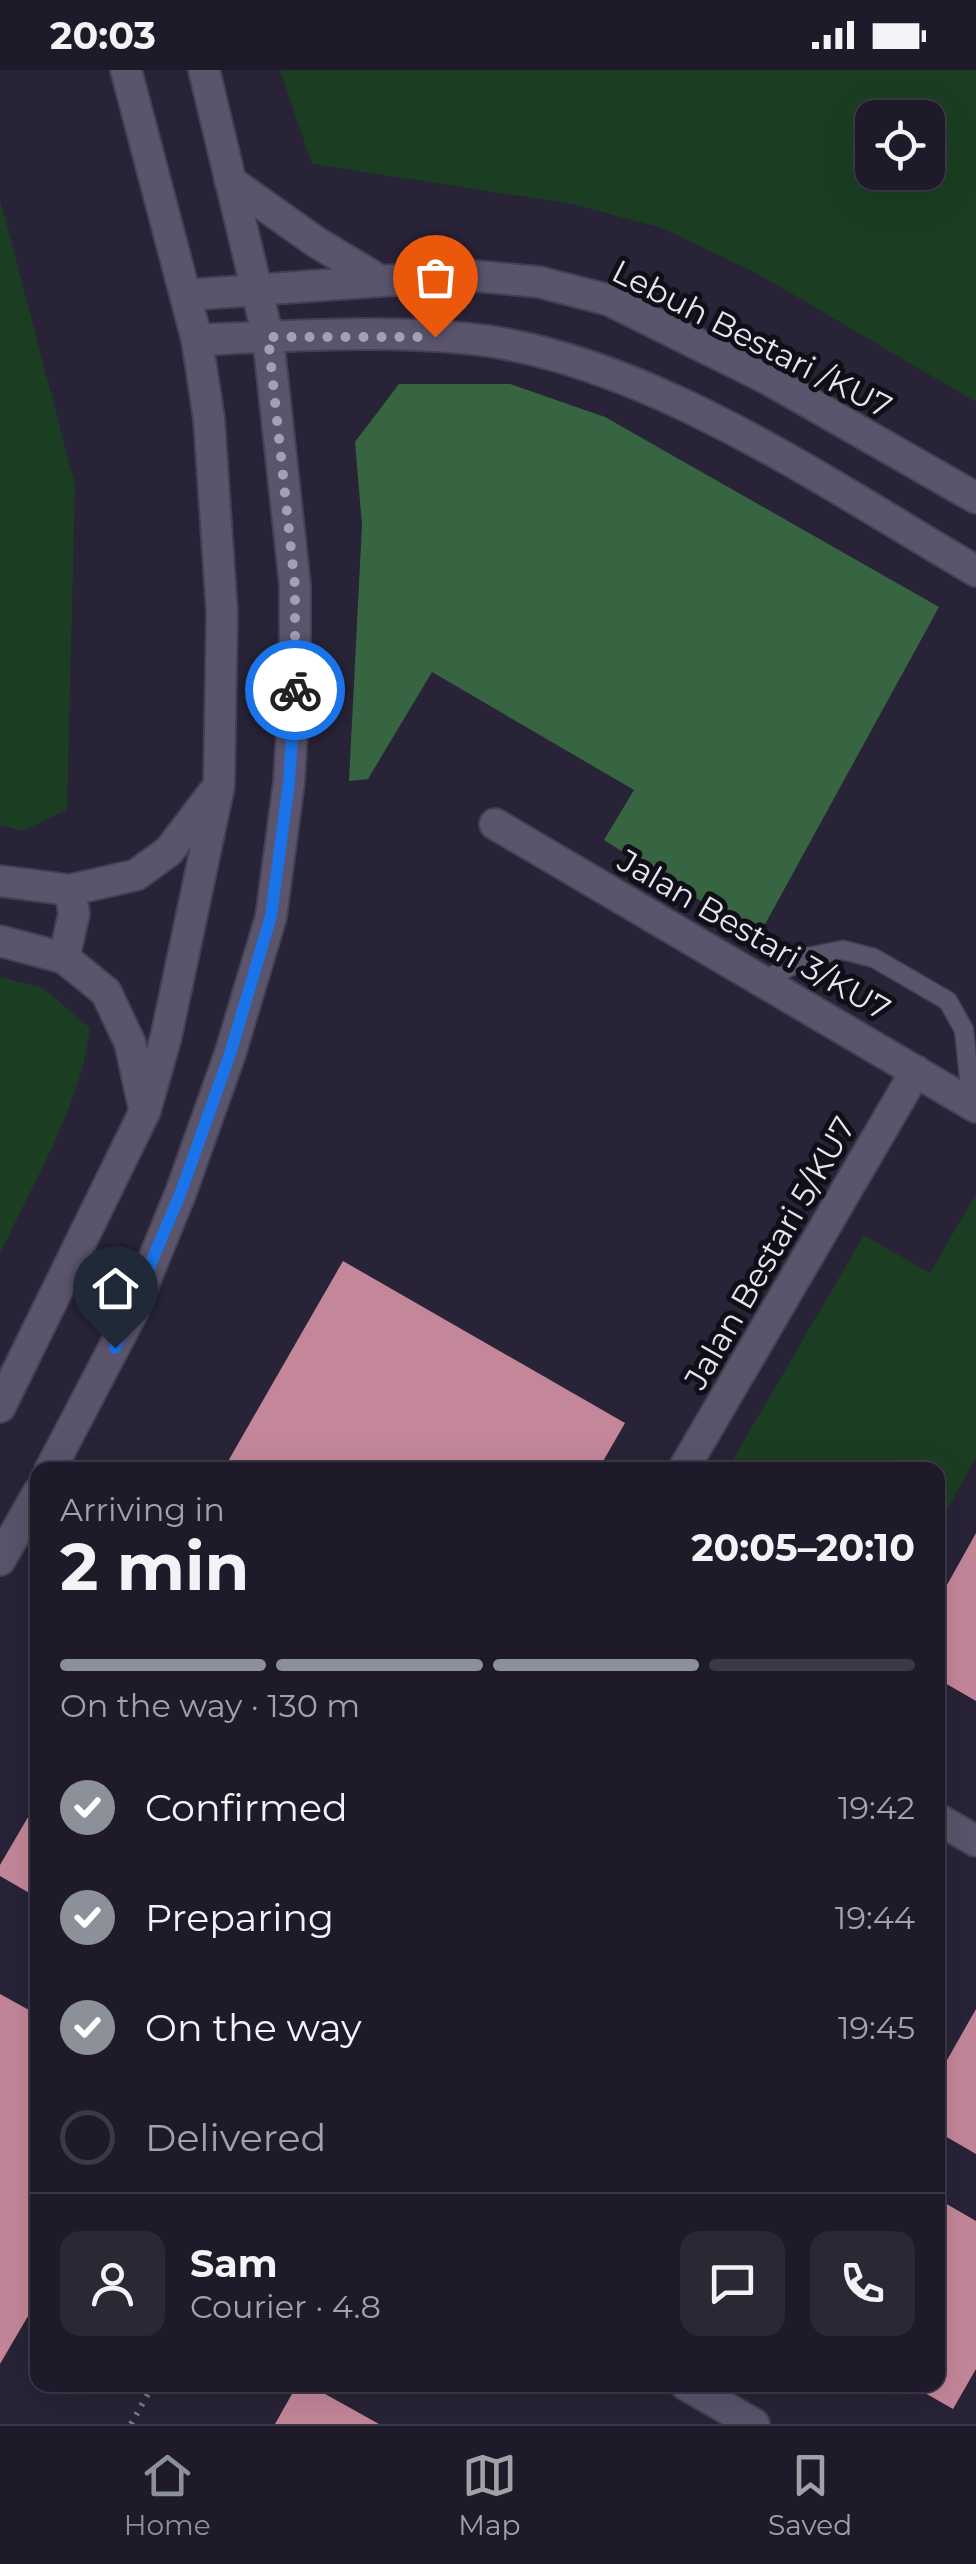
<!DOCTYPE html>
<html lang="en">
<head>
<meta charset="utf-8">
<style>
  :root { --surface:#1e1a29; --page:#2b2735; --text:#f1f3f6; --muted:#a1a1a8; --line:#3c3846; --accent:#8c9099 }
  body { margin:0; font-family:Montserrat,sans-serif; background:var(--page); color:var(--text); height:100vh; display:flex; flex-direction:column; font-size:38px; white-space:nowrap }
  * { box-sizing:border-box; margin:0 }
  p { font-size:32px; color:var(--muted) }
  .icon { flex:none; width:55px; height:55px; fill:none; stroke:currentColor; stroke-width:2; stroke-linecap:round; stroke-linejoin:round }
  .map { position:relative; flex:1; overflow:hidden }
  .details { position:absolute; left:30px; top:1392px; width:915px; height:930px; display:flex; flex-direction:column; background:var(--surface); border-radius:20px; box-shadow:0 10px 40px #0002,0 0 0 2px var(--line) }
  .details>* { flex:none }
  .tools { position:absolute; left:855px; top:30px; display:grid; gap:20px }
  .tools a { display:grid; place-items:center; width:90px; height:90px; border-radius:20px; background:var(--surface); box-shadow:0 10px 40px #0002,0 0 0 2px var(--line); font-size:50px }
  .pin { position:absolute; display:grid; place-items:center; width:85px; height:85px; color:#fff; margin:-102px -42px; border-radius:50% 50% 50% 0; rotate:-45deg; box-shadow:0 0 10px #0007 }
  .pin .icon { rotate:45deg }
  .courier { position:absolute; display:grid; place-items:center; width:100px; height:100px; margin:-50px; border:8px solid #1a73e8; border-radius:50%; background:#fff; color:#222; box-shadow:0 2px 12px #0007 }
  .summary em { font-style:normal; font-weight:700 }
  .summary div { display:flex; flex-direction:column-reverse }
  .summary { display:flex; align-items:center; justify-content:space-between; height:170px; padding:0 30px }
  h1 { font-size:65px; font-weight:700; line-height:75px }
  .bar { display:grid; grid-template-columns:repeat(4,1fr); gap:15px 10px; align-content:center; height:120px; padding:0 30px }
  .bar i { height:12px; border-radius:8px; background:var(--line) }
  .bar .on { background:var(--accent) }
  .bar p { grid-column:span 4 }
  .line { display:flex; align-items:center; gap:25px; padding:0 30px; border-top:2px solid var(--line) }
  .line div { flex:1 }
  .round { display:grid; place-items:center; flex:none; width:105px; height:105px; border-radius:20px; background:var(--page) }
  ol { padding:0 30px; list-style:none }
  li { display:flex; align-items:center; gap:30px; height:110px }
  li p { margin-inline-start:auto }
  li .icon { padding:10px; border-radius:50%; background:var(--accent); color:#fff; stroke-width:4 }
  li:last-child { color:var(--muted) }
  li i { width:55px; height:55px; border:5px solid var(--line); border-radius:50% }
  .status { display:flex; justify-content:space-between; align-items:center; height:70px; padding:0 50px; background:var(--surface); direction:ltr }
  .status svg { height:28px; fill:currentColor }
  .menu { display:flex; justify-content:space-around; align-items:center; height:140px; border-top:2px solid var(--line); background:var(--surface); font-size:28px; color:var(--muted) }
  .menu a { display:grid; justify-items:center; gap:5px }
  .menu .on { color:var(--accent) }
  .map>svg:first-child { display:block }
  .green { fill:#1b3e22; fill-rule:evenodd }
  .forest { fill:#386541 }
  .building { fill:#c4879a }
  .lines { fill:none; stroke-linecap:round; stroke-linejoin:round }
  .lane-casing { stroke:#443f51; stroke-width:21 }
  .street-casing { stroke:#443f51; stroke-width:34 }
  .path { stroke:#7e7a8b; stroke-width:6; stroke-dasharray:2.5 8; stroke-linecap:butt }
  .lane { stroke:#5a546c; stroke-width:18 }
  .street { stroke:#5a546c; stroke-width:30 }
  .done { stroke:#a4a0b1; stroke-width:10; stroke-dasharray:0 18 }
  .route { stroke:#1a73e8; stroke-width:12 }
  .labels { text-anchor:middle; stroke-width:10; stroke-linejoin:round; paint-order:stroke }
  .street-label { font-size:32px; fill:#e7e4f2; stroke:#100e17 }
</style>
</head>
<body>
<div class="status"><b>20:03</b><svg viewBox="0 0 49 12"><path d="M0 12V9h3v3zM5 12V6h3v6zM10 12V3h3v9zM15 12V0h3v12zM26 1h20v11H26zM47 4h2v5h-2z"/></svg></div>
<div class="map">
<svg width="976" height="2354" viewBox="0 0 976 2354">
  <rect width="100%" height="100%" fill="#282337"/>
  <g class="green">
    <path d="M 280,0 L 976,0 L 976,332 L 758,204 L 662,158 L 572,134 L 312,94 ZM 872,48 L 928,48 L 928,102 L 872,102 Z"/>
    <polygon points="0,129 75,415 67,740 22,761 0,755"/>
    <path d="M 0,907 L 43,918 L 90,958 C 80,1039 33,1111 0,1184 Z"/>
    <polygon points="976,1124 976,1388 938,1455 938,1400 727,1400 864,1165 930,1203"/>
  </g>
  <polygon class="forest" points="399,314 510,314 605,347 939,537 758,867 604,770 634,720 432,602 368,709 349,711 362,455 355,372"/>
  <g class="building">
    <polygon points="343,1191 625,1353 598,1400 223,1400"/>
    <polygon points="976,1463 976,1631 938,1609 938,1531"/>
    <polygon points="38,1730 38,1828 0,1806 0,1795"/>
    <polygon points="0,1924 38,1945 38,2229 0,2294"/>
    <polygon points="976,1939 976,2084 938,2062 938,2006"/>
    <polygon points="938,2129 976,2151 976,2299 953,2339 911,2315 938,2315"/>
    <polygon points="297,2315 309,2315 379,2354 275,2354"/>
  </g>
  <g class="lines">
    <g class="lane-casing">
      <polyline id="lane" points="763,911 808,887 843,880 874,888 948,931 964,960 972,1035"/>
    </g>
    <g class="street-casing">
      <g id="street">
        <polyline points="230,111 316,172 379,210"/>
        <polyline points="186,225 465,205 539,212 609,230 768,309 976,428"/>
        <path d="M 197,270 C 284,266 375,260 462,268 C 639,283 825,413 976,501"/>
        <polyline points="495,754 976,1037"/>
        <polyline points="0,811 70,820 136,805 169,781 213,723"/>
        <polyline points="0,871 64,888 106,922 130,973 144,1038"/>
        <polyline points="64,888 74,844 70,820"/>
        <polyline points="0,1337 145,1041 166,967 219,716 222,543 209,349 197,270 126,0"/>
        <polyline points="50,1400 131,1245 181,1122 230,984 271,847 289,712 295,608 295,515 268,267 204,0"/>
        <polyline points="683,1400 916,1001"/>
        <polyline points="0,1490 38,1423"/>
        <polyline points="938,1749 976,1771"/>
        <polyline points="686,2315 754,2354"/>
      </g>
    </g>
    <polyline class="path" points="131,2354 153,2315"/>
    <use href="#lane" class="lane"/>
    <use href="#street" class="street"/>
  </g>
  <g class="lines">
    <polyline class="done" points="295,620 295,516 268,267 435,267"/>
    <polyline class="route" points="115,1278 181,1122 230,984 271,846 289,712 295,620"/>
  </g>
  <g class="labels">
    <g class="street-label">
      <text transform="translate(752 269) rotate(27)" y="11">Lebuh Bestari /KU7</text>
      <text transform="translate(754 865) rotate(30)" y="11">Jalan Bestari 3/KU7</text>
      <text transform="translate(770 1183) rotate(-60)" y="11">Jalan Bestari 5/KU7</text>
    </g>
  </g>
</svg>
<div class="tools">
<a><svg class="icon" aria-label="locate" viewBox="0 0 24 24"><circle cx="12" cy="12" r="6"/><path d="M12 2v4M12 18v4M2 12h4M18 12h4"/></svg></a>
</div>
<div class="pin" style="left:435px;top:267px;background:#ea580c"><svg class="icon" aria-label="bag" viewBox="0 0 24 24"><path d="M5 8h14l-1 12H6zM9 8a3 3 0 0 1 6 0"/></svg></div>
<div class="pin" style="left:115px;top:1278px;background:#1f2937"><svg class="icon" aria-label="home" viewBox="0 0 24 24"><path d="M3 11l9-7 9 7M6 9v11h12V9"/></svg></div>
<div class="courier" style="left:295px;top:620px"><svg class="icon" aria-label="bike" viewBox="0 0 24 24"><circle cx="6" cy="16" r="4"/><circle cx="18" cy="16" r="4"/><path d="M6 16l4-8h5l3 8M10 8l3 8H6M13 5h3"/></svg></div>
<section class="details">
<div class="summary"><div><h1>2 min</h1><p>Arriving in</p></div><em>20:05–20:10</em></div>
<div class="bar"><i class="on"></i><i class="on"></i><i class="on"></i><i></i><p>On the way · 130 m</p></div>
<ol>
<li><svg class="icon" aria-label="check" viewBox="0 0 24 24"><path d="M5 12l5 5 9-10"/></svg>Confirmed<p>19:42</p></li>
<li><svg class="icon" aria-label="check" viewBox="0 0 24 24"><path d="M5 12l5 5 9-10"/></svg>Preparing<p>19:44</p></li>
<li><svg class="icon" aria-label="check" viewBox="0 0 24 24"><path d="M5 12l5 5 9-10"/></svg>On the way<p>19:45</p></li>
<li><i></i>Delivered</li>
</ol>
<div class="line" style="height:180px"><a class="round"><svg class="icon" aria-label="person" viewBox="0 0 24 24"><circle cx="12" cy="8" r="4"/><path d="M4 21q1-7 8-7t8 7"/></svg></a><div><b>Sam</b><p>Courier · 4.8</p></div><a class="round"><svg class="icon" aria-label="chat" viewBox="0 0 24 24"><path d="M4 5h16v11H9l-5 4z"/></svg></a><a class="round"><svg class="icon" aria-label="phone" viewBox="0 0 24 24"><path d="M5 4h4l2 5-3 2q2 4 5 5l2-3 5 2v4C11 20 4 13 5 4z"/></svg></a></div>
</section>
</div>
<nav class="menu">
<a class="on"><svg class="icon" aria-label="home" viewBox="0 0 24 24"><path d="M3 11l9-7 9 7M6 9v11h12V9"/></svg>Home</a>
<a><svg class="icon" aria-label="map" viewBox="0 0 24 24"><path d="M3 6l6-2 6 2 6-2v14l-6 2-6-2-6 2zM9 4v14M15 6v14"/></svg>Map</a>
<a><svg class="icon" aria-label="saved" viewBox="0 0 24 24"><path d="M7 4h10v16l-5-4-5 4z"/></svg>Saved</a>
</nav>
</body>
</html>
